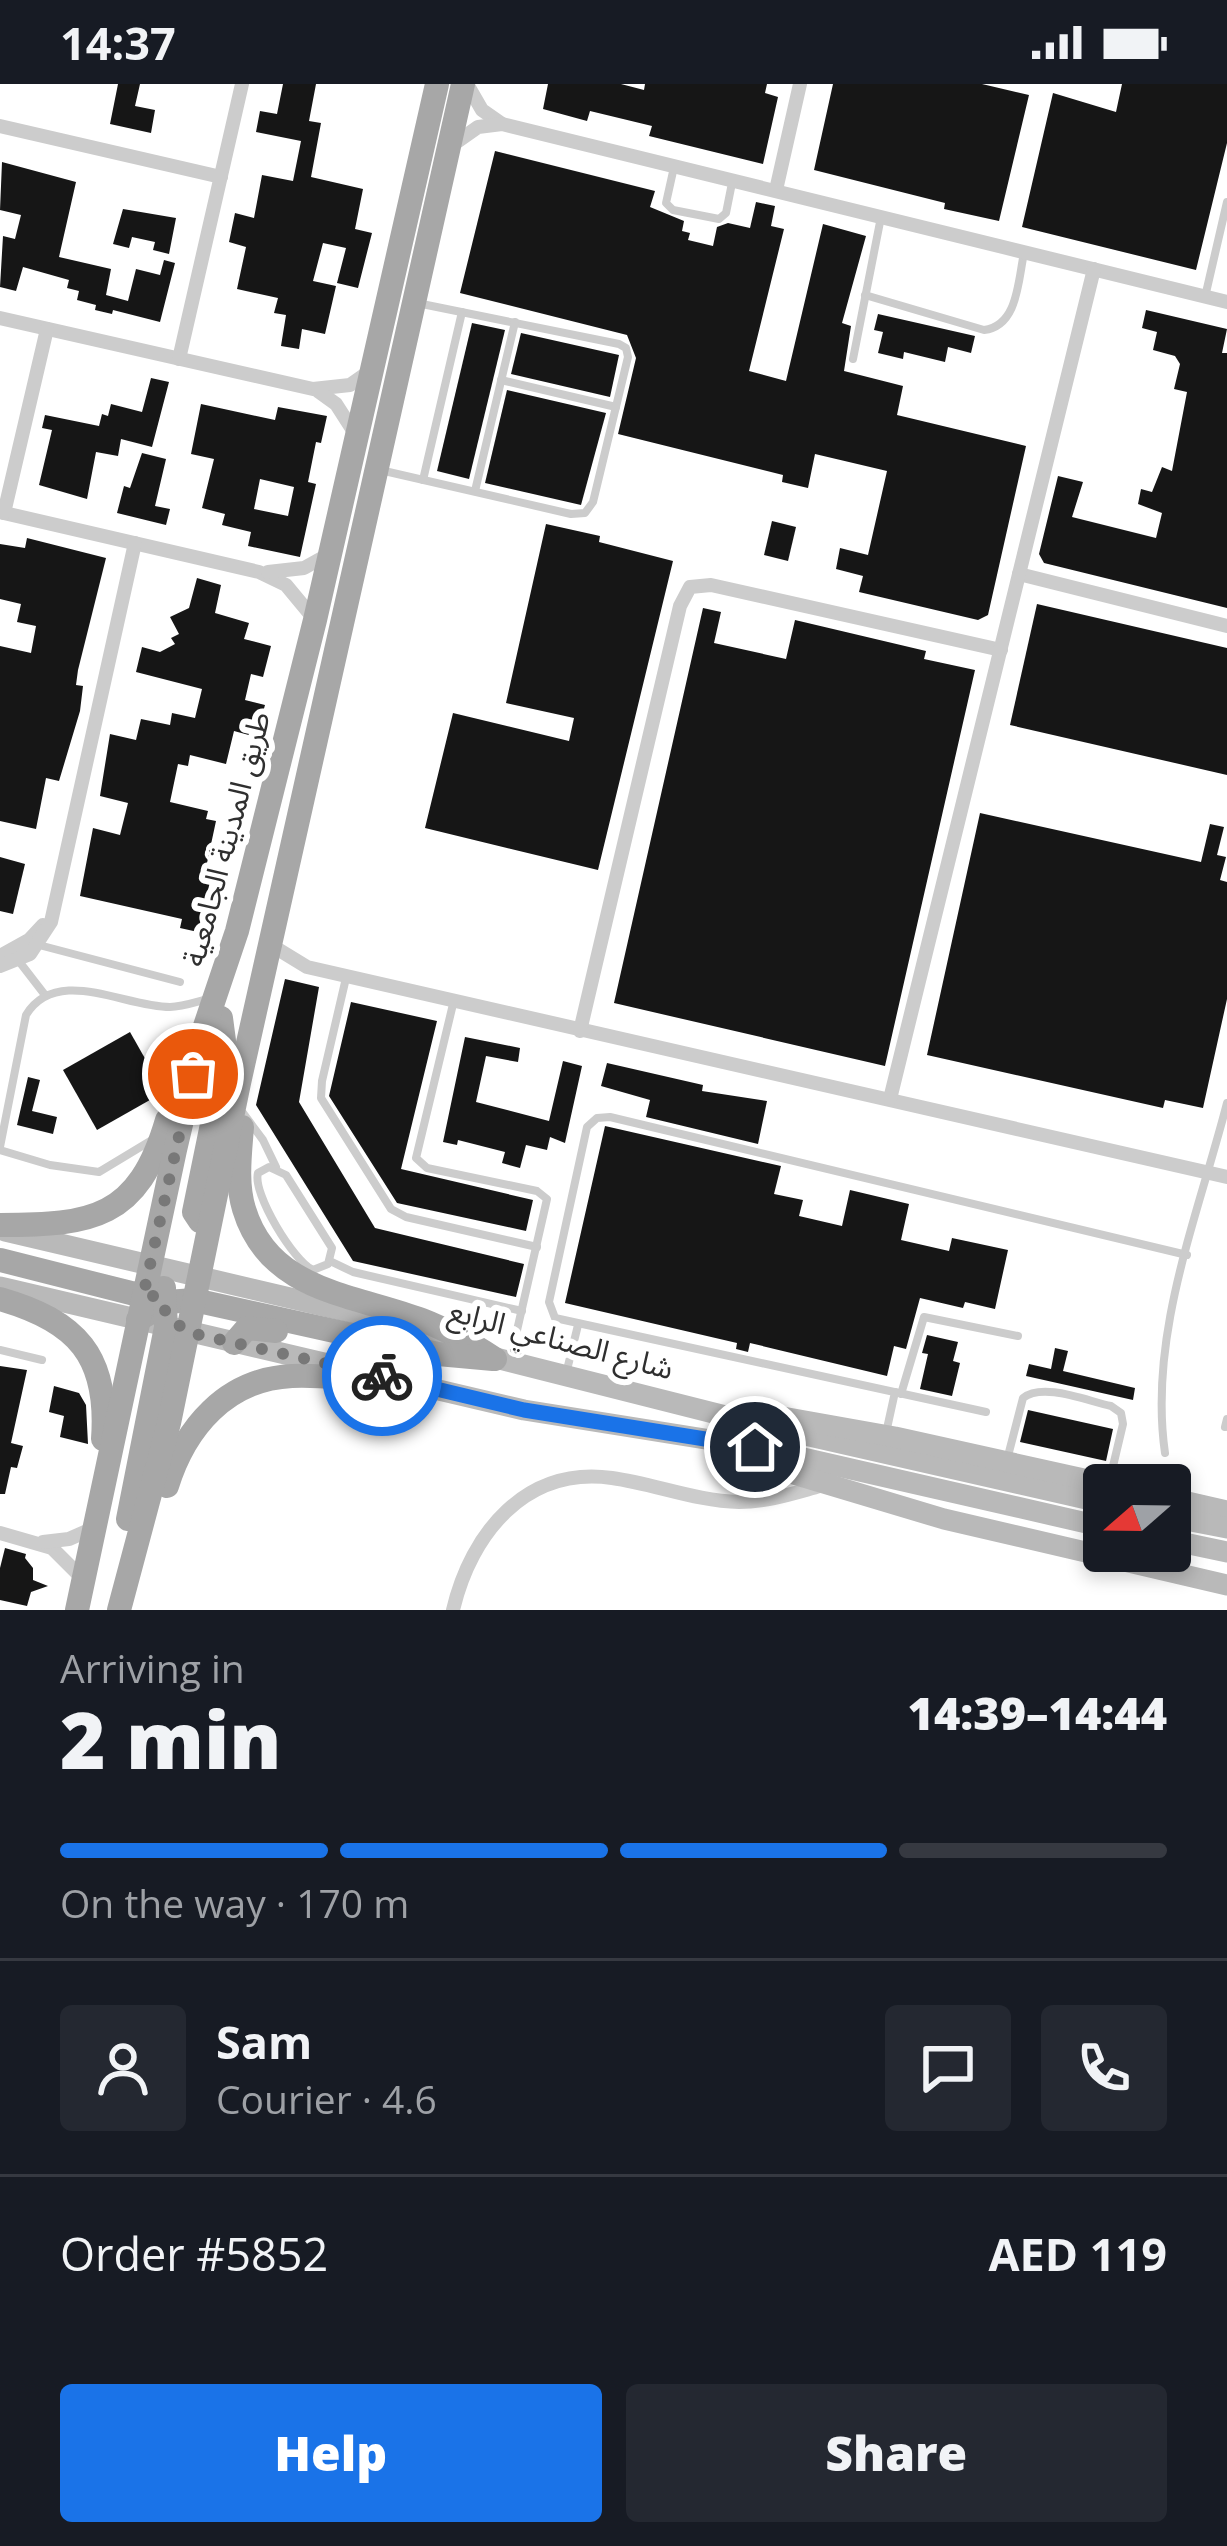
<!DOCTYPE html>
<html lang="en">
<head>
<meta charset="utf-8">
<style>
  :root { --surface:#171b24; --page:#242831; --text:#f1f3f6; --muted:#9ea1a6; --line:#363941; --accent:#1a73e8 }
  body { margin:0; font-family:"Open Sans","Noto Sans Arabic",sans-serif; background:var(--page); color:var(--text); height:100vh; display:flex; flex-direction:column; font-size:45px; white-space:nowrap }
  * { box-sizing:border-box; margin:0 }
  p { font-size:39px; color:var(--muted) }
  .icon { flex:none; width:66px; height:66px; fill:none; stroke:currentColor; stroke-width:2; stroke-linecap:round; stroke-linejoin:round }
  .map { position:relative; height:1526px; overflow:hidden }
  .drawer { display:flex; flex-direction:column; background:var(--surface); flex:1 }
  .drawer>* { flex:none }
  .needle { width:78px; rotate:250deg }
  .buttons { position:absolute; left:1083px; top:1380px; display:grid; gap:24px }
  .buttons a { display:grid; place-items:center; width:108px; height:108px; border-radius:12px; background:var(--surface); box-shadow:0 6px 18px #0003; font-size:60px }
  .pin { position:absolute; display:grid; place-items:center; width:102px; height:102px; color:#fff; margin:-51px; border:6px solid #fff; border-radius:50%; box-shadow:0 3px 12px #0007 }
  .courier { position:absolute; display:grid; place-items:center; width:120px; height:120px; margin:-60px; border:9px solid #1a73e8; border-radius:50%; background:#fff; color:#222; box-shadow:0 3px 15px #0007 }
  .head em { font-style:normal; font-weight:800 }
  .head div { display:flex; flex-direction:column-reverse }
  .head { display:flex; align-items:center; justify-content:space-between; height:204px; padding:0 60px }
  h1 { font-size:78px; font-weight:800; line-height:90px }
  .bar { display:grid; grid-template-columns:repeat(4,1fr); gap:18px 12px; align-content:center; height:144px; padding:0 60px }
  .bar i { height:15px; border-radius:9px; background:var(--line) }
  .bar .on { background:var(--accent) }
  .bar p { grid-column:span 4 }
  .line { display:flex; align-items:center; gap:30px; padding:0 60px; border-top:3px solid var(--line) }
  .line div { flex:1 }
  .round { display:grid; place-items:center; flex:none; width:126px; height:126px; border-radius:12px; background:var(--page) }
  .button { display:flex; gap:24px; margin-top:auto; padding:24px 60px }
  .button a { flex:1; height:138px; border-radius:12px; background:var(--accent); color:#fff; font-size:48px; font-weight:800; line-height:138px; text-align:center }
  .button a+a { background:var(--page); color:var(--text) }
  .status { display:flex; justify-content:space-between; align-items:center; height:84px; padding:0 60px; background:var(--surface); direction:ltr }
  .status svg { height:33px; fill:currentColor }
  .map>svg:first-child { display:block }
  .building { fill:#161616; fill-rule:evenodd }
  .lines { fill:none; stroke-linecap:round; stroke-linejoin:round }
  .service { stroke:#ccc; stroke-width:8 }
  .minor { stroke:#ccc; stroke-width:14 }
  .secondary { stroke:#b9b9b9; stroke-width:21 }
  .primary { stroke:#a7a7a7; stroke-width:24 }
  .done { stroke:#787878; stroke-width:12; stroke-dasharray:0 21.6 }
  .route { stroke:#1a73e8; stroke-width:15 }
  .labels { text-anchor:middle; stroke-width:12; stroke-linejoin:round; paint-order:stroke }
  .street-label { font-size:30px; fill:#2f2f2f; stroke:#fff }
</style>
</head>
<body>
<div class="status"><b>14:37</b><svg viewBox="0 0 49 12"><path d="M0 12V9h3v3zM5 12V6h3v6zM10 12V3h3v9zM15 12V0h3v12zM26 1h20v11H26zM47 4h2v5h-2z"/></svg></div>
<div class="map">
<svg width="1227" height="1526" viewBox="0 0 1227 1526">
  <rect width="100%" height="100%" fill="#fff"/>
  <g class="building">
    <polygon points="118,0 140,0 135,22 155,26 151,49 110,40"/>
    <polygon points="283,0 316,0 309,37 321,39 311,93 363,105 355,145 372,149 358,204 337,199 346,164 323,159 313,197 336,202 325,250 302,245 299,265 281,262 286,231 274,229 278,214 237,205 246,163 229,158 235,129 254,134 262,91 293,97 301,57 256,48 260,27 277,30"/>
    <polygon points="548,0 621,0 644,6 645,0 767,0 765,9 778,13 763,80 649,52 652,42 590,27 587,37 543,25"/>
    <polygon points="833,0 982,0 1029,11 999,137 944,125 945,119 814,86"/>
    <polygon points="1122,0 1227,0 1227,59 1196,186 1022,143 1053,9 1116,28"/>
    <polygon points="495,67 655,107 650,123 684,137 682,147 690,149 688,156 713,162 717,143 728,139 750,144 756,118 775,122 771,142 784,145 749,287 786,297 823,140 866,152 842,239 851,242 844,287 903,302 897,331 1026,362 988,531 978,536 859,508 863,492 836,485 840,464 868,471 887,387 815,370 808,404 782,398 783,391 618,350 636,274 627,251 460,209"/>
    <polygon points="2,78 76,98 59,173 111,185 106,211 128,217 136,185 160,191 164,176 175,179 160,238 113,226 112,230 95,226 96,221 77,216 79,207 67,204 69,196 23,183 16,207 0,203 3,152 15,155 21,131 0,126"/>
    <polygon points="123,125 176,134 169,170 153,166 155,158 132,153 129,164 113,160"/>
    <polygon points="1146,226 1227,245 1222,269 1227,269 1227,524 1044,479 1039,470 1058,392 1083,398 1072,433 1156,454 1162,429 1138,420 1141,405 1152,408 1162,383 1172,387 1187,308 1174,305 1180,280 1175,272 1153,266 1157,248 1142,244"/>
    <polygon points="878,230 975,252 971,269 948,263 945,278 904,268 903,275 878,269 883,248 874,246"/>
    <polygon points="472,239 505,246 469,395 437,387"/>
    <polygon points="521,249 619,271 610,313 511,290"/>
    <polygon points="151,294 169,298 152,363 121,355 118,372 96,368 87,415 39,401 52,346 42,344 45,331 99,342 102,330 108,332 111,320 142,328"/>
    <polygon points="507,306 606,329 581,421 485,399"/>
    <path d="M 201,320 L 275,336 L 278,323 L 327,332 L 321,359 L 316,358 L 308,398 L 316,400 L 300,473 L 248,462 L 251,448 L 222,441 L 225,430 L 202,424 L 214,375 L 191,370 ZM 260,395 L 294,403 L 288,432 L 254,425 Z"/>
    <polygon points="142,369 166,375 155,422 170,425 166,441 117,429 124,402 130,404"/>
    <polygon points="772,437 796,443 788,477 764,471"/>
    <polygon points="546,440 600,452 599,458 673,477 598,786 425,744 453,629 569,657 574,634 506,619"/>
    <polygon points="27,454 106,474 78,586 76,601 83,602 80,627 59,697 46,694 36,745 0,737 0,562 31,569 36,542 17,538 21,520 0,515 0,460 25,464"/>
    <polygon points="197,494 221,501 215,529 249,539 244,555 271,562 263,593 251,590 245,616 265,621 256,653 234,647 226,680 190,671 188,682 178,680 170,718 208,727 206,735 216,737 207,779 214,781 198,848 180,844 182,835 80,812 93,744 120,751 128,719 100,712 110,650 136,656 141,635 170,641 172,629 195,634 202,605 136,588 142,563 160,568 175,560 171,554 179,550 170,533 189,524"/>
    <polygon points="1037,520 1227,564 1227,691 1010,641"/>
    <polygon points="703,524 721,528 714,559 786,575 795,536 926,567 924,575 975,586 885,982 614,919"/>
    <polygon points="980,729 1201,778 1210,740 1224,743 1217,771 1226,773 1220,796 1227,798 1227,915 1203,1024 1165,1016 1163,1024 927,971"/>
    <polygon points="0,773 25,780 13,830 0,827"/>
    <polygon points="285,895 319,903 299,1018 375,1144 524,1180 516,1213 353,1177 256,1021"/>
    <polygon points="351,918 437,937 401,1085 533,1116 526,1147 397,1119 329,1012"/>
    <polygon points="130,948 164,1008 97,1046 63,986"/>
    <polygon points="465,953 520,964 518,978 486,972 476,1018 549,1037 563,977 582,982 565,1059 550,1053 547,1066 526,1061 520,1084 502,1079 505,1068 458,1056 457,1061 443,1058"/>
    <polygon points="607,979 703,1001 702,1007 767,1017 758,1060 646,1033 650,1016 601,1002"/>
    <polygon points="28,993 40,996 32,1027 57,1033 53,1050 17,1041"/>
    <polygon points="605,1042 781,1082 774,1110 803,1116 799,1132 842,1142 850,1106 909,1120 901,1156 949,1167 952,1154 1008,1166 995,1225 965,1218 963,1224 920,1214 906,1265 894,1262 887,1292 750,1259 748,1268 736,1265 737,1259 565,1219"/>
    <polygon points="927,1251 958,1258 953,1277 960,1279 952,1312 920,1305 928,1270 922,1269"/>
    <polygon points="1055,1264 1068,1267 1063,1287 1135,1304 1133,1316 1026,1292 1029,1280 1051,1285"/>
    <polygon points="0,1282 27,1286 11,1359 23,1362 17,1384 11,1383 5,1410 0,1410"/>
    <polygon points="54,1302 79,1309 86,1321 88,1360 60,1353 64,1332 49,1328"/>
    <polygon points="1028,1326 1113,1345 1106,1377 1020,1358"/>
    <polygon points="5,1464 26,1470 25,1474 33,1484 33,1496 48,1502 31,1508 27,1522 0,1516 0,1484"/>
  </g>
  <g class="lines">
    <g class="service">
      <polyline points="674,83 666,119 673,126 719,135 726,129 732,99"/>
      <path d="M 865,211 L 984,246 C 1018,242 1018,197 1024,169"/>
      <polyline points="1205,213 1227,118"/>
      <polyline points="853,275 881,133"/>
      <polyline points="501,296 616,323"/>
      <polyline points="380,386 571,430 585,429 593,418 628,273 626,264 619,260 417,219"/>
      <polyline points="423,396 462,228"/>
      <polyline points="475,407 515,238"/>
      <polyline points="39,861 180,898"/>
      <polyline points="18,876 45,911"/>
      <polyline points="346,894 322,997 321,1014 391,1125 406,1133 537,1163"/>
      <polyline points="454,916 416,1074 427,1084 537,1107 547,1115 510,1277"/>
      <polyline points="243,1029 263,1056 276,1083"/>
      <path d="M 0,1063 L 26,931 C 57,881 124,923 170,923 C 182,923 196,918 208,915"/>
      <polyline points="0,1066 50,1081 99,1088 152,1056"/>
      <path d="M 269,1083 L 286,1091 L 332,1164 L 328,1180 L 313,1186 C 294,1178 252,1109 258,1089 Z"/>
      <polyline points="330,1177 353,1188 522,1227"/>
      <polyline points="0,1266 42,1276"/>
      <polyline points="566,1290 578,1241"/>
      <polyline points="901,1310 924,1233 1018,1252"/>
      <polyline points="986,1328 555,1234 549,1218 587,1043 597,1034 610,1033 1187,1171"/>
      <polyline points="1225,1343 1227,1335"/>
      <polyline points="886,1349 895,1308"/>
      <path d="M 1165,1369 C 1148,1251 1198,1132 1227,1019"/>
      <path d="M 1008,1372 L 1023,1314 C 1043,1298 1087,1317 1111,1322 L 1121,1329 L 1123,1340 L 1109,1399"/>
    </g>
    <g class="minor">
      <polyline points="467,0 482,26 502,40"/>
      <polyline points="0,42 221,93"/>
      <polyline points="451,62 478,43 502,40 1227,218"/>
      <polyline points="776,106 800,0"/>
      <polyline points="0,234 313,305 350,301 370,287"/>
      <polyline points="179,275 242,0"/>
      <polyline points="318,307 336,320 354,348"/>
      <polyline points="0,428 259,488 286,501 315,536"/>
      <polyline points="4,429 47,245"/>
      <polyline points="268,488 304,484 331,469"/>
      <polyline points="1019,490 1227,542"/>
      <polyline points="271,861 307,883 1227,1093"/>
      <polyline points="0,872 29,856 43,841"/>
      <polyline points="0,882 30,870 51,838 135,459"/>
      <polyline points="580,947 680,522 690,503 711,501 1001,566"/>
      <polyline points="890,1015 1094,185"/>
      <polyline points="0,1449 52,1464 82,1494"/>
      <polyline points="43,1458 69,1455 96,1443"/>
      <path d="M 453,1526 C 471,1449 526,1382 612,1394 C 655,1400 696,1417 739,1418 C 767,1418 794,1409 820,1402"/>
    </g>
    <g class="secondary">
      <polyline points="5,1147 354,1229 451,1259"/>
      <polyline points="0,1203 524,1326 755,1363 1104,1443"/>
      <polyline points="480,1270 761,1341 1104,1419"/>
      <polyline points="777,1332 895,1353 1111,1401"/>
      <polyline points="720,1368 944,1435 1227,1501"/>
      <polyline points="1170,1414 1227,1427"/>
      <polyline points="1170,1433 1227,1444"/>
      <polyline points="1170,1456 1227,1468"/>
    </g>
    <g class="primary">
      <path d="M 242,1043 C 240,1070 236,1099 244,1125 C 269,1208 353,1210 422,1236 C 448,1246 472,1260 495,1275"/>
      <polyline points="210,1137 200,1137 194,1128 226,972 221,934"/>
      <path d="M 0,1141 C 92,1141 138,1135 167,1036"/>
      <polyline points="0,1176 131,1209 159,1212"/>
      <path d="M 0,1215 C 77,1237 109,1272 103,1355"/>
      <polyline points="138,1236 167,1218 194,1216 438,1270 493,1275"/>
      <polyline points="234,1259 247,1244 276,1247"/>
      <path d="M 167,1402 C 185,1344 226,1295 292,1292 C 326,1290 360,1298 395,1295"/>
      <polyline points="128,1435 166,1243 164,1204"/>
      <polyline points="77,1526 175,1066 202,951 237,847 315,536 437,0"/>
      <polyline points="119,1526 169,1339 239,999 463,0"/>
    </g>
  </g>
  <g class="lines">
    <polyline class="done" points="193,990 143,1212 159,1212 167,1231 187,1248 382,1292"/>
    <polyline class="route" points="382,1292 524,1326 755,1363"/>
  </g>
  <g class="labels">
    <g class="street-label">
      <text transform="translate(227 755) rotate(-75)" y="10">طريق المدينة الجامعية</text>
      <text transform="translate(561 1256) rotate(15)" y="10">شارع الصناعي الرابع</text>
    </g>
  </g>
</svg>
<div class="buttons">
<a><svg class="needle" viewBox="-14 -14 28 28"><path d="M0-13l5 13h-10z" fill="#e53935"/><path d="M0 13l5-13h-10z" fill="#9ea1a6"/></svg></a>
</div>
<div class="pin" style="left:193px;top:990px;background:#ea580c"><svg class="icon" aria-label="bag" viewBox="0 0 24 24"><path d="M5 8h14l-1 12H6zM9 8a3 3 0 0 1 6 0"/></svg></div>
<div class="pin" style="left:755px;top:1363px;background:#1f2937"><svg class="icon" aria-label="home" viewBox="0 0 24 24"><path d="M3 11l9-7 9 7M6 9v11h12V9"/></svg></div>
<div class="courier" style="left:382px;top:1292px"><svg class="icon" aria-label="bike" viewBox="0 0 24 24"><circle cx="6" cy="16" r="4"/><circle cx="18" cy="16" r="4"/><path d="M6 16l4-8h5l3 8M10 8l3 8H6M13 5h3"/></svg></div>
</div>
<section class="drawer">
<div class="head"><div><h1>2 min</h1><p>Arriving in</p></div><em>14:39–14:44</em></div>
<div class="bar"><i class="on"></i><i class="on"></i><i class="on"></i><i></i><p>On the way · 170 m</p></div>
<div class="line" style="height:216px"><a class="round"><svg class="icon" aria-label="person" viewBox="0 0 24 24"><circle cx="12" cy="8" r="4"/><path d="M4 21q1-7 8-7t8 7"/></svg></a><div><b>Sam</b><p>Courier · 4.6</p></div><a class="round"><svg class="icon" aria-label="chat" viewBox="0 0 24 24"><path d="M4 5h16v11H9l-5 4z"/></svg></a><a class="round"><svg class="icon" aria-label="phone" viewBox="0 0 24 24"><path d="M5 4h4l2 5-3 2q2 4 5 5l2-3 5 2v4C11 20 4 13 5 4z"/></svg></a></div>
<div class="line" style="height:156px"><div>Order #5852</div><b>AED 119</b></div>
<div class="button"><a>Help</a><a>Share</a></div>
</section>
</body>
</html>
